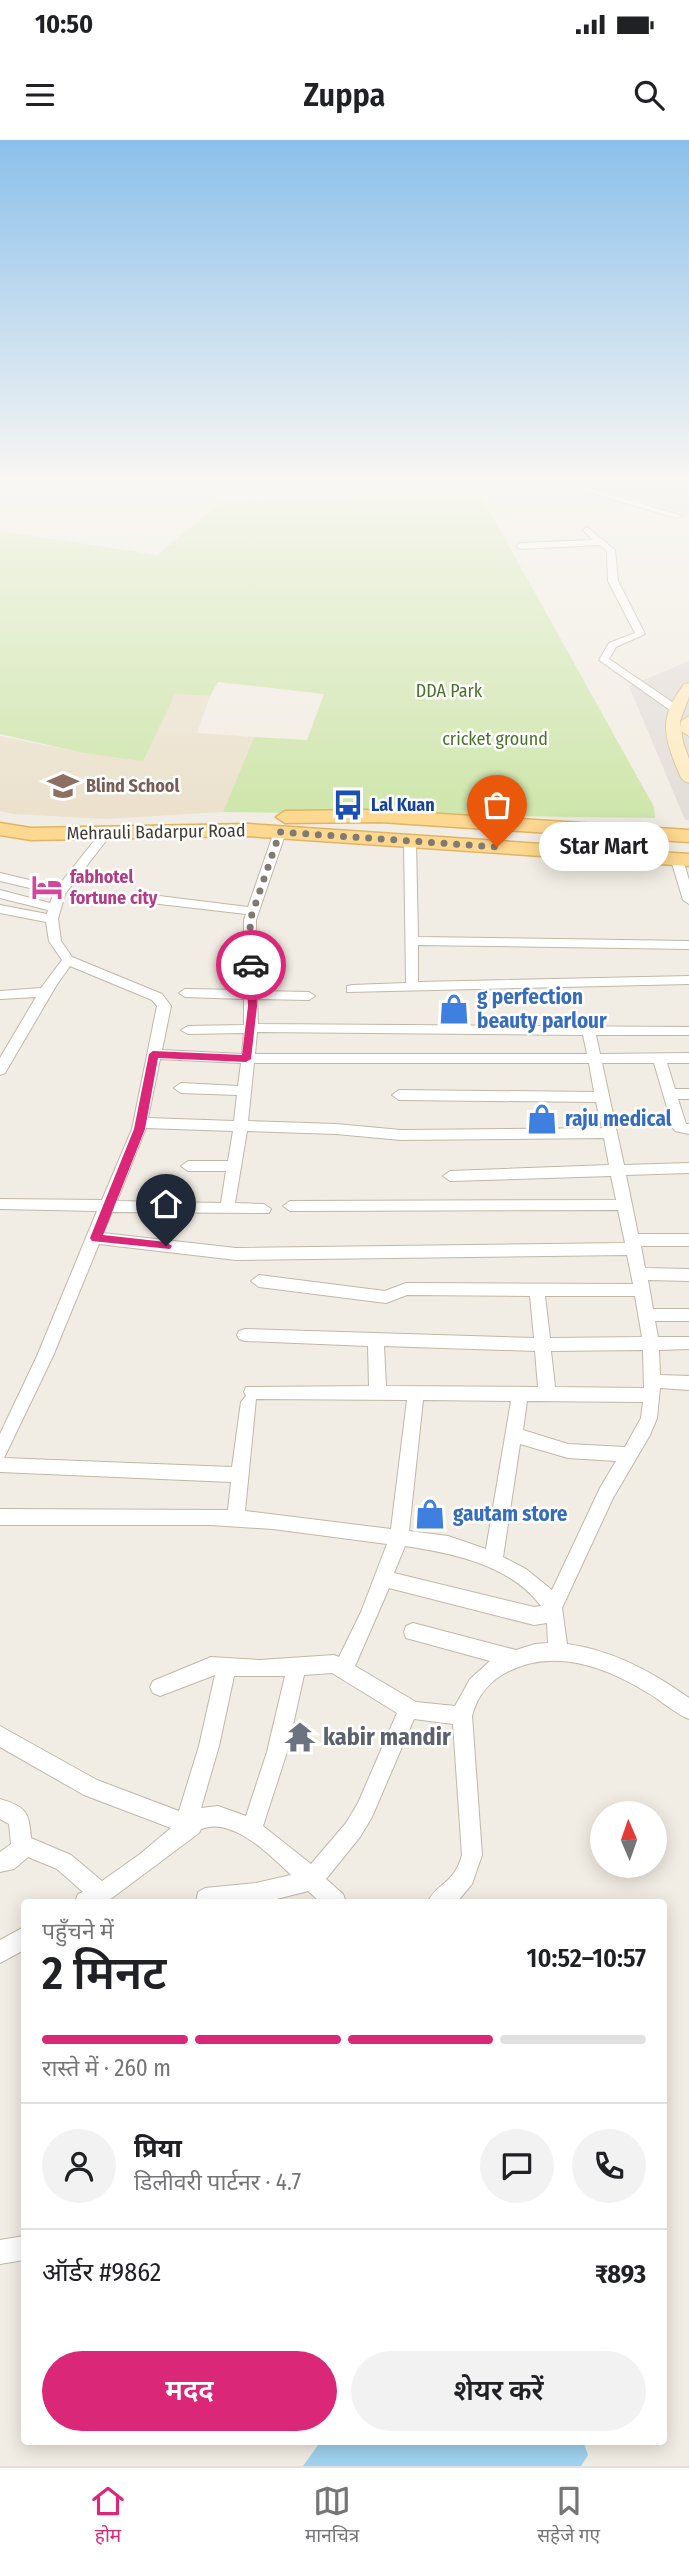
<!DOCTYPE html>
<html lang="hi">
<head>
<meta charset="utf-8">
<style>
  :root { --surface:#fff; --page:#f2f2f2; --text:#202124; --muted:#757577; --line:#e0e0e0; --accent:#db2777 }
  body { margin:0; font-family:"Fira Sans Condensed","Noto Sans Devanagari",sans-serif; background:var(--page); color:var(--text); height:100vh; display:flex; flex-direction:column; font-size:26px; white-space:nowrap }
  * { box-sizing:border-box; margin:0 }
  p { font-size:23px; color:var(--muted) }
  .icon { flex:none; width:38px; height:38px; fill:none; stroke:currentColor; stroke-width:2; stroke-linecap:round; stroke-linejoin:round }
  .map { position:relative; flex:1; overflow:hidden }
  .side { position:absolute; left:21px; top:1759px; width:646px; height:546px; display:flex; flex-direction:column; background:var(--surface); border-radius:7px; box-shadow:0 4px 18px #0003 }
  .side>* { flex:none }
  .needle { width:46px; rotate:358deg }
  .tools { position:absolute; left:590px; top:1661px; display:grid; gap:14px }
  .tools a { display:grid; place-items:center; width:77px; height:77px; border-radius:50%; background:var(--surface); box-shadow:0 4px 18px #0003; font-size:35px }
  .pin { position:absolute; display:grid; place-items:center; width:60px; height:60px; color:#fff; margin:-72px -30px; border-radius:50% 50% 50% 0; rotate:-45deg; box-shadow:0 0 7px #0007 }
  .pin .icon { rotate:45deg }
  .courier { position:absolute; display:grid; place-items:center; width:70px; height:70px; margin:-35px; border:5px solid #db2777; border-radius:50%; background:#fff; color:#222; box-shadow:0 2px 9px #0007 }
  .bubble { position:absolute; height:49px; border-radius:24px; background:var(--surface); box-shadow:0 4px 18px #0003; font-size:23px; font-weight:600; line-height:49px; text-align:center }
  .summary em { font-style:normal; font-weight:600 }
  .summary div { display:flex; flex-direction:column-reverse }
  .summary { display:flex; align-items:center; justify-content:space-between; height:119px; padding:0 21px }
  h1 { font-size:46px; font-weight:600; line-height:52px }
  .bar { display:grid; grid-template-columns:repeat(4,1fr); gap:10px 7px; align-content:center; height:84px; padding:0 21px }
  .bar i { height:9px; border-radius:5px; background:var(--line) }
  .bar .selected { background:var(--accent) }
  .bar p { grid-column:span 4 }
  .line { display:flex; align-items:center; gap:18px; padding:0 21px; border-top:2px solid var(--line) }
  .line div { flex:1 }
  .round { display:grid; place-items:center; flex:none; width:74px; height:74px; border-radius:37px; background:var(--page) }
  .primary-button { display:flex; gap:14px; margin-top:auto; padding:14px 21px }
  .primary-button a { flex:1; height:80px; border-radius:42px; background:var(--accent); color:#fff; font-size:28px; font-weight:600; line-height:80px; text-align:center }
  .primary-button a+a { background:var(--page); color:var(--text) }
  .status { display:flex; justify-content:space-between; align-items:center; height:49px; padding:0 35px; background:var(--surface); direction:ltr }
  .status svg { height:19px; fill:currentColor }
  header { display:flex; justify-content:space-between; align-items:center; height:91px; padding:0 21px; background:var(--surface); font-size:32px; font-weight:600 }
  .dock { display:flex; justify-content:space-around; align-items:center; height:98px; border-top:2px solid var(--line); background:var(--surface); font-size:19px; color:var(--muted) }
  .dock a { display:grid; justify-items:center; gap:4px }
  .dock .selected { color:var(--accent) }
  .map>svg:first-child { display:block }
  .industrial { fill:#e4ded9 }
  .education { fill:#ebe1cd }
  .green { fill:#cfe6ac }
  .water { fill:#9fd3ef }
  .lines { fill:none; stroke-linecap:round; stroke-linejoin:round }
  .street-casing { stroke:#c0b7a9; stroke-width:2 }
  .secondary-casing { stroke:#d2be94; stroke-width:2 }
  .primary-casing { stroke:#e2b461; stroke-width:3 }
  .street { fill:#fff; fill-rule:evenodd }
  .secondary { fill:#feecc1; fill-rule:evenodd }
  .primary { fill:#fdd891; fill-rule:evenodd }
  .route { fill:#db2777 }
  .done { stroke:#807a72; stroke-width:7; stroke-dasharray:0 12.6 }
  .labels { text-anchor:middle; stroke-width:5; stroke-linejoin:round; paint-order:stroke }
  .far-park-label { font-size:18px; fill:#497428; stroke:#fff }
  .far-education-label { font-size:18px; font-weight:bold; fill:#785e54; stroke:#fff; text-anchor:start }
  .far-transit-label { font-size:18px; font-weight:bold; fill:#164399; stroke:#fff; text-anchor:start }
  .far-street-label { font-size:18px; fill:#433c34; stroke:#fff }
  .far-hotel-label { font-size:18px; font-weight:bold; fill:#b23c85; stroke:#fff; text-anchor:start }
  .shop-label { font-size:21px; font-weight:bold; fill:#366cbe; stroke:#fff; text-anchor:start }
  .near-worship-label { font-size:24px; font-weight:bold; fill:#5b616d; stroke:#fff; text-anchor:start }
</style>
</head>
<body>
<div class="status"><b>10:50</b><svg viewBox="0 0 49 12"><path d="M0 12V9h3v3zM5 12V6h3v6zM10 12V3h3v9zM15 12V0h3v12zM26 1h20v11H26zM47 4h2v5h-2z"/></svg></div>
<header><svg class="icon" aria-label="menu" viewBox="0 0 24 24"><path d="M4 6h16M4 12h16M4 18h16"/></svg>Zuppa<svg class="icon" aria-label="search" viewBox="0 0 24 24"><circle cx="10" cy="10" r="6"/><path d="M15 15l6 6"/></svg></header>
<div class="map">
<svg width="689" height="2326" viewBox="0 0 689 2326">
  <rect width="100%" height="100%" fill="#f2ede4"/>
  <g class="industrial">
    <polygon points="576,342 689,342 689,375"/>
    <polygon points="689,521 689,680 685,680 629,546"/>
  </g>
  <polygon class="education" points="175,553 210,556 197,593 254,597 223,672 105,679 14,674 0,671 0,596 83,613 142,620"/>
  <polygon class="green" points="479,352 654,667 655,678 223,672 254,597 307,600 324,554 218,542 210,556 175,554 143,621 83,613 0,594 0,391 157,415 223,361"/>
  <polygon class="water" points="321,2301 583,2301 588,2315 581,2326 303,2326"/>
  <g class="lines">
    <g class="street-casing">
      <g id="street">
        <polygon points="555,342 568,342 683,376 676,378"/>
        <polygon points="587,387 615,410 618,441 645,494 616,507 609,519 678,566 678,570 670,570 599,520 609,503 635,493 608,441 607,411 599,405 520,409 516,406 520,403 593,400 583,390"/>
        <path d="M 280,689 L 286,692 L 256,780 L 257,851 L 309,852 L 315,856 L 309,860 L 257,859 L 258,884 L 689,887 L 689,895 L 596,895 L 600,914 L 689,913 L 689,923 L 667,923 L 675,949 L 689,949 L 689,959 L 678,959 L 686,984 L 689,984 L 689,994 L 675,991 L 673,988 L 654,923 L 602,923 L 624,1025 L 689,1023 L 689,1033 L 626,1035 L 638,1094 L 689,1094 L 689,1106 L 641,1106 L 645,1128 L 689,1129 L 689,1141 L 648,1140 L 653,1169 L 689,1169 L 689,1181 L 655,1181 L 658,1197 L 689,1197 L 689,1209 L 659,1210 L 660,1235 L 689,1236 L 689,1250 L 660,1248 L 657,1278 L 650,1295 L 613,1358 L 562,1468 L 567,1504 C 612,1510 653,1532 689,1558 L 689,1579 C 674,1573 662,1561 648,1553 C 606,1527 556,1508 509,1531 C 490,1540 477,1556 472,1576 L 482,1715 L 472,1744 L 457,1762 L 428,1762 C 436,1743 454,1745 462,1715 L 453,1584 L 414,1579 L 372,1677 L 360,1697 L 326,1739 L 343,1754 L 346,1762 L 320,1762 L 308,1751 L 265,1762 L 196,1762 L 198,1752 L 205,1748 L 256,1743 L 291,1735 C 270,1715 232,1676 201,1689 L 199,1693 L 108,1761 L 75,1762 L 78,1754 L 83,1752 L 57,1729 L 28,1717 L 14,1729 L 0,1732 L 0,1712 L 11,1704 L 9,1684 L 0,1679 L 0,1659 C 26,1667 29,1671 31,1698 L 71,1715 L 102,1741 L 140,1714 L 171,1688 L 84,1655 L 0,1607 L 0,1586 L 97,1640 L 179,1671 L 199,1606 L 215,1535 L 160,1556 L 153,1553 L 150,1547 L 153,1541 L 211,1517 L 260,1520 L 334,1515 L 339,1517 L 361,1472 L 387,1404 L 273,1389 L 211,1385 L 0,1385 L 0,1369 L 228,1370 L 231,1342 L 0,1332 L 0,1294 L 37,1216 L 97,1071 L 0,1069 L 0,1059 L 102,1060 L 132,989 L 157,866 L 152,860 L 70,826 L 56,846 L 5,933 L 0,935 L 0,918 L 36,857 L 0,859 L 0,851 L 41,848 L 62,820 L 49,801 L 46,782 L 0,773 L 0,765 L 47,774 L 48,770 L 0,758 L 0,750 L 50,763 L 55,750 L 102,691 L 110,691 L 112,693 L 65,754 L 58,779 L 61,801 L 72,817 L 162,854 L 171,866 L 162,910 L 242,914 L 244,893 L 188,894 L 181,890 L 188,886 L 244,885 L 244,859 L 185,857 L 179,853 L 185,849 L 244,850 L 244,780 L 246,774 L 151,763 L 145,759 L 151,755 L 248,767 L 274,692 ZM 257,892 L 583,895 L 587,914 L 255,914 ZM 160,919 L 241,923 L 238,946 L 181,943 L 174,948 L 181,953 L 237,955 L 234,981 L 148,978 ZM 254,923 L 589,923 L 594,952 L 399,950 L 392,955 L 399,960 L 596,962 L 602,988 L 401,990 L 336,984 L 248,981 ZM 146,988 L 233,991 L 228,1021 L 188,1021 L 181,1026 L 188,1031 L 226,1031 L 221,1063 L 117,1061 ZM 247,991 L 336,994 L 401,1000 L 604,998 L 609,1025 L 450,1031 L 443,1036 L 450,1041 L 611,1036 L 616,1060 L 290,1061 L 283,1066 L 290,1071 L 618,1070 L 625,1103 L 236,1108 L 103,1093 L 112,1072 L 269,1073 L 271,1069 L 264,1064 L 235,1063 ZM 99,1104 L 236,1120 L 627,1115 L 633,1144 L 406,1143 L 385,1151 L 259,1135 L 251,1141 L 259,1147 L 386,1163 L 407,1155 L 530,1156 L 534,1198 L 245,1189 L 239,1191 L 237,1195 L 239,1199 L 245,1201 L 368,1206 L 369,1246 L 246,1247 L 244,1252 L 246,1256 L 241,1262 L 232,1327 L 4,1318 L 53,1216 ZM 545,1156 L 635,1156 L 642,1197 L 550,1198 ZM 384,1206 L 535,1211 L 538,1247 L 386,1246 ZM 643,1210 L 644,1248 L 555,1247 L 551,1211 ZM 256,1259 L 407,1260 L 391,1389 L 245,1371 ZM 423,1260 L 511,1261 L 486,1409 L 448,1396 L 409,1391 ZM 527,1261 L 643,1262 L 641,1278 L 625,1307 L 568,1304 L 523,1290 ZM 520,1304 L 568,1318 L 616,1321 L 600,1348 L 552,1450 L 526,1429 L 503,1417 ZM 405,1406 C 452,1413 511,1425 541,1466 L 534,1467 L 394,1433 ZM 389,1448 L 534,1485 L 547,1483 L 548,1503 L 535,1504 L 516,1510 L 413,1483 L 406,1486 L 404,1492 L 406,1498 L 490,1521 L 470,1539 L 455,1566 L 416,1562 L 355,1526 ZM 332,1533 L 397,1573 L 358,1663 L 346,1683 L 311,1724 L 263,1686 L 287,1612 L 304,1535 ZM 234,1536 L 285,1536 L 267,1612 L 246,1676 L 218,1666 L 201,1668 L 219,1606 Z"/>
        <polygon points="410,698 416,701 418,797 689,801 689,809 418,805 418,842 689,836 689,844 347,852 347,846 352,845 406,843 404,701"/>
        <polygon points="677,716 683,720 689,740 689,764 683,760 671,720"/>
        <polygon points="0,733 38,742 40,745 34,749 0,741"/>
        <polygon points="24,1787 24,1810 0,1823 0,1800"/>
        <polygon points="24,2096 24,2120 0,2124 0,2100"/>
      </g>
    </g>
    <g class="secondary-casing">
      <g id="secondary">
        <path d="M 689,543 L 689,557 L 680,581 L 683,602 L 689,619 L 689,643 C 680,641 680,634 676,626 C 662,591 661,575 684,544 Z"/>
        <polygon points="689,576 689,596 681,591 681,581"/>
      </g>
    </g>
    <g class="primary-casing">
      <g id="primary">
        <polygon points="380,670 689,690 689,702 380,682 285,683 276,677 285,671"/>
        <polygon points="0,683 31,688 248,684 689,714 689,726 248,696 31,700 0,695"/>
      </g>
    </g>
    <use href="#street" class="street"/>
    <use href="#secondary" class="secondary"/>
    <use href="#primary" class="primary"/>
  </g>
  <linearGradient id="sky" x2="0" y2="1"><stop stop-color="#8bc0eb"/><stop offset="0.51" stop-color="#f9f7f3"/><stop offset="1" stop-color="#f9f7f3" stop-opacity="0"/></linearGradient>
  <rect width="689" height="668" fill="url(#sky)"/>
  <polygon class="route" points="251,822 256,825 257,866 251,919 246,922 158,918 145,989 103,1095 166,1102 172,1106 170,1109 92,1101 90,1098 134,989 149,914 153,911 242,915 248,866 246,825"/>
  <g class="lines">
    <polyline class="done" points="251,825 250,780 280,692 497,707"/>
  </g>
  <defs>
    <g id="school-bare" transform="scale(2.415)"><path d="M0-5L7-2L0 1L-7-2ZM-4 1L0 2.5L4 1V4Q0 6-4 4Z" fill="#8d6e63" stroke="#fff" stroke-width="2.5" paint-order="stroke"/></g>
    <g id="bus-bare" transform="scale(2.415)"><path d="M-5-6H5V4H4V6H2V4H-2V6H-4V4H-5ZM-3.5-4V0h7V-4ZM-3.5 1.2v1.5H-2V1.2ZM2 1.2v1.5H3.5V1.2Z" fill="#1a4fb4" stroke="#fff" stroke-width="2.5" paint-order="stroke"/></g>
    <g id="hotel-bare" transform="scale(2.415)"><path d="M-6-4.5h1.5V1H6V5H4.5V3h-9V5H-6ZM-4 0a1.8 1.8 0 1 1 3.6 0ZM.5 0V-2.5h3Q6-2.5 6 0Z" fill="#d1479c" stroke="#fff" stroke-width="2.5" paint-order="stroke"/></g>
    <g id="shop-bare" transform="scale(2.415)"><path d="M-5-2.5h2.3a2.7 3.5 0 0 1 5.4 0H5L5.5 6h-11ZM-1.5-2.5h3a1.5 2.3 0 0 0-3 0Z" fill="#3f7fe0" stroke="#fff" stroke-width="2.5" paint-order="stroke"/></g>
    <g id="temple-bare" transform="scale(2.415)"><path d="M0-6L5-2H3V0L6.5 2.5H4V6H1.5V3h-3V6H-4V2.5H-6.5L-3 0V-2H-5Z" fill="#6b7280" stroke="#fff" stroke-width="2.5" paint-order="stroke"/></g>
  </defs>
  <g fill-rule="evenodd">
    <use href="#school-bare" x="63" y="646"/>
    <use href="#bus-bare" x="348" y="665"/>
    <use href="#hotel-bare" x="47" y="747"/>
    <use href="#shop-bare" x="454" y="869"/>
    <use href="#shop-bare" x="542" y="979"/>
    <use href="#shop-bare" x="430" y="1374"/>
    <use href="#temple-bare" x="300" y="1597"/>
  </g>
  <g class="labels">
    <g class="far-park-label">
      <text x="449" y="557">DDA Park</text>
      <text x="495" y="605">cricket ground</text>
    </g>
    <g class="far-education-label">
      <text x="86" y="652">Blind School</text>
    </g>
    <g class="far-transit-label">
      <text x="371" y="671">Lal Kuan</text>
    </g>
    <g class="far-street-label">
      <text transform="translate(156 692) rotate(-1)" y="6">Mehrauli Badarpur Road</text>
    </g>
    <g class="far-hotel-label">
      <text x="70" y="743">fabhotel<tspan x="70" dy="21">fortune city</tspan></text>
    </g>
    <g class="shop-label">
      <text x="477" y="864">g perfection<tspan x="477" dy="24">beauty parlour</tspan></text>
      <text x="565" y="986">raju medical</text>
      <text x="453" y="1381">gautam store</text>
    </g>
    <g class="near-worship-label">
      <text x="323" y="1605">kabir mandir</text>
    </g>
  </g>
</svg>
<div class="tools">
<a><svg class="needle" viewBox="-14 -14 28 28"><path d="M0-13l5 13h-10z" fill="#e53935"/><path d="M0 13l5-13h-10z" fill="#757577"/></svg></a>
</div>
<div class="pin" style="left:497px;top:707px;background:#ea580c"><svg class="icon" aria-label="bag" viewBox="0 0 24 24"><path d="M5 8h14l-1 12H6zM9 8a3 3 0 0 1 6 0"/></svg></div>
<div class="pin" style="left:166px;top:1106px;background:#1f2937"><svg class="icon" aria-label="home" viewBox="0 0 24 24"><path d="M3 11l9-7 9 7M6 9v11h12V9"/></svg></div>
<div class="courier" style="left:251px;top:825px"><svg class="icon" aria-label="car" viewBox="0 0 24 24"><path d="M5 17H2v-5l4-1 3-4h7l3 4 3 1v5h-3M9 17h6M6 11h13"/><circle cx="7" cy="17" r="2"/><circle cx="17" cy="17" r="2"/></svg></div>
<div class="bubble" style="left:539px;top:682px;width:130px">Star Mart</div>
<section class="side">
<div class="summary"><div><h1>2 मिनट</h1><p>पहुँचने में</p></div><em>10:52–10:57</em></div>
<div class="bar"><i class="selected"></i><i class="selected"></i><i class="selected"></i><i></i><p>रास्ते में · 260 m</p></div>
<div class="line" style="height:126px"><a class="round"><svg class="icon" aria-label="person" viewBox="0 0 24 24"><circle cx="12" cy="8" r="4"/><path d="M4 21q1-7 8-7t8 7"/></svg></a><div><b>प्रिया</b><p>डिलीवरी पार्टनर · 4.7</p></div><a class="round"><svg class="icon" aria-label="chat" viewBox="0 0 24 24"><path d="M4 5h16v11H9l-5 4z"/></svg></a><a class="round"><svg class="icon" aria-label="phone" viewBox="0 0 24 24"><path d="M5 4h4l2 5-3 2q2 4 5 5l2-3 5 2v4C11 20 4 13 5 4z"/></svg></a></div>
<div class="line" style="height:91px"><div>ऑर्डर #9862</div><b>₹893</b></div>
<div class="primary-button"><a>मदद</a><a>शेयर करें</a></div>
</section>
</div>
<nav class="dock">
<a class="selected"><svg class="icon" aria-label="home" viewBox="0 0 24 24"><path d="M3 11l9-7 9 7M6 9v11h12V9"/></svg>होम</a>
<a><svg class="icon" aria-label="map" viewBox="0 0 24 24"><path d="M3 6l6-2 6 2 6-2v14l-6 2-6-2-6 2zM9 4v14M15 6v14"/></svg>मानचित्र</a>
<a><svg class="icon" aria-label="saved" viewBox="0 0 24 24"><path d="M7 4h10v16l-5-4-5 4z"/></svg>सहेजे गए</a>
</nav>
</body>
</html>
